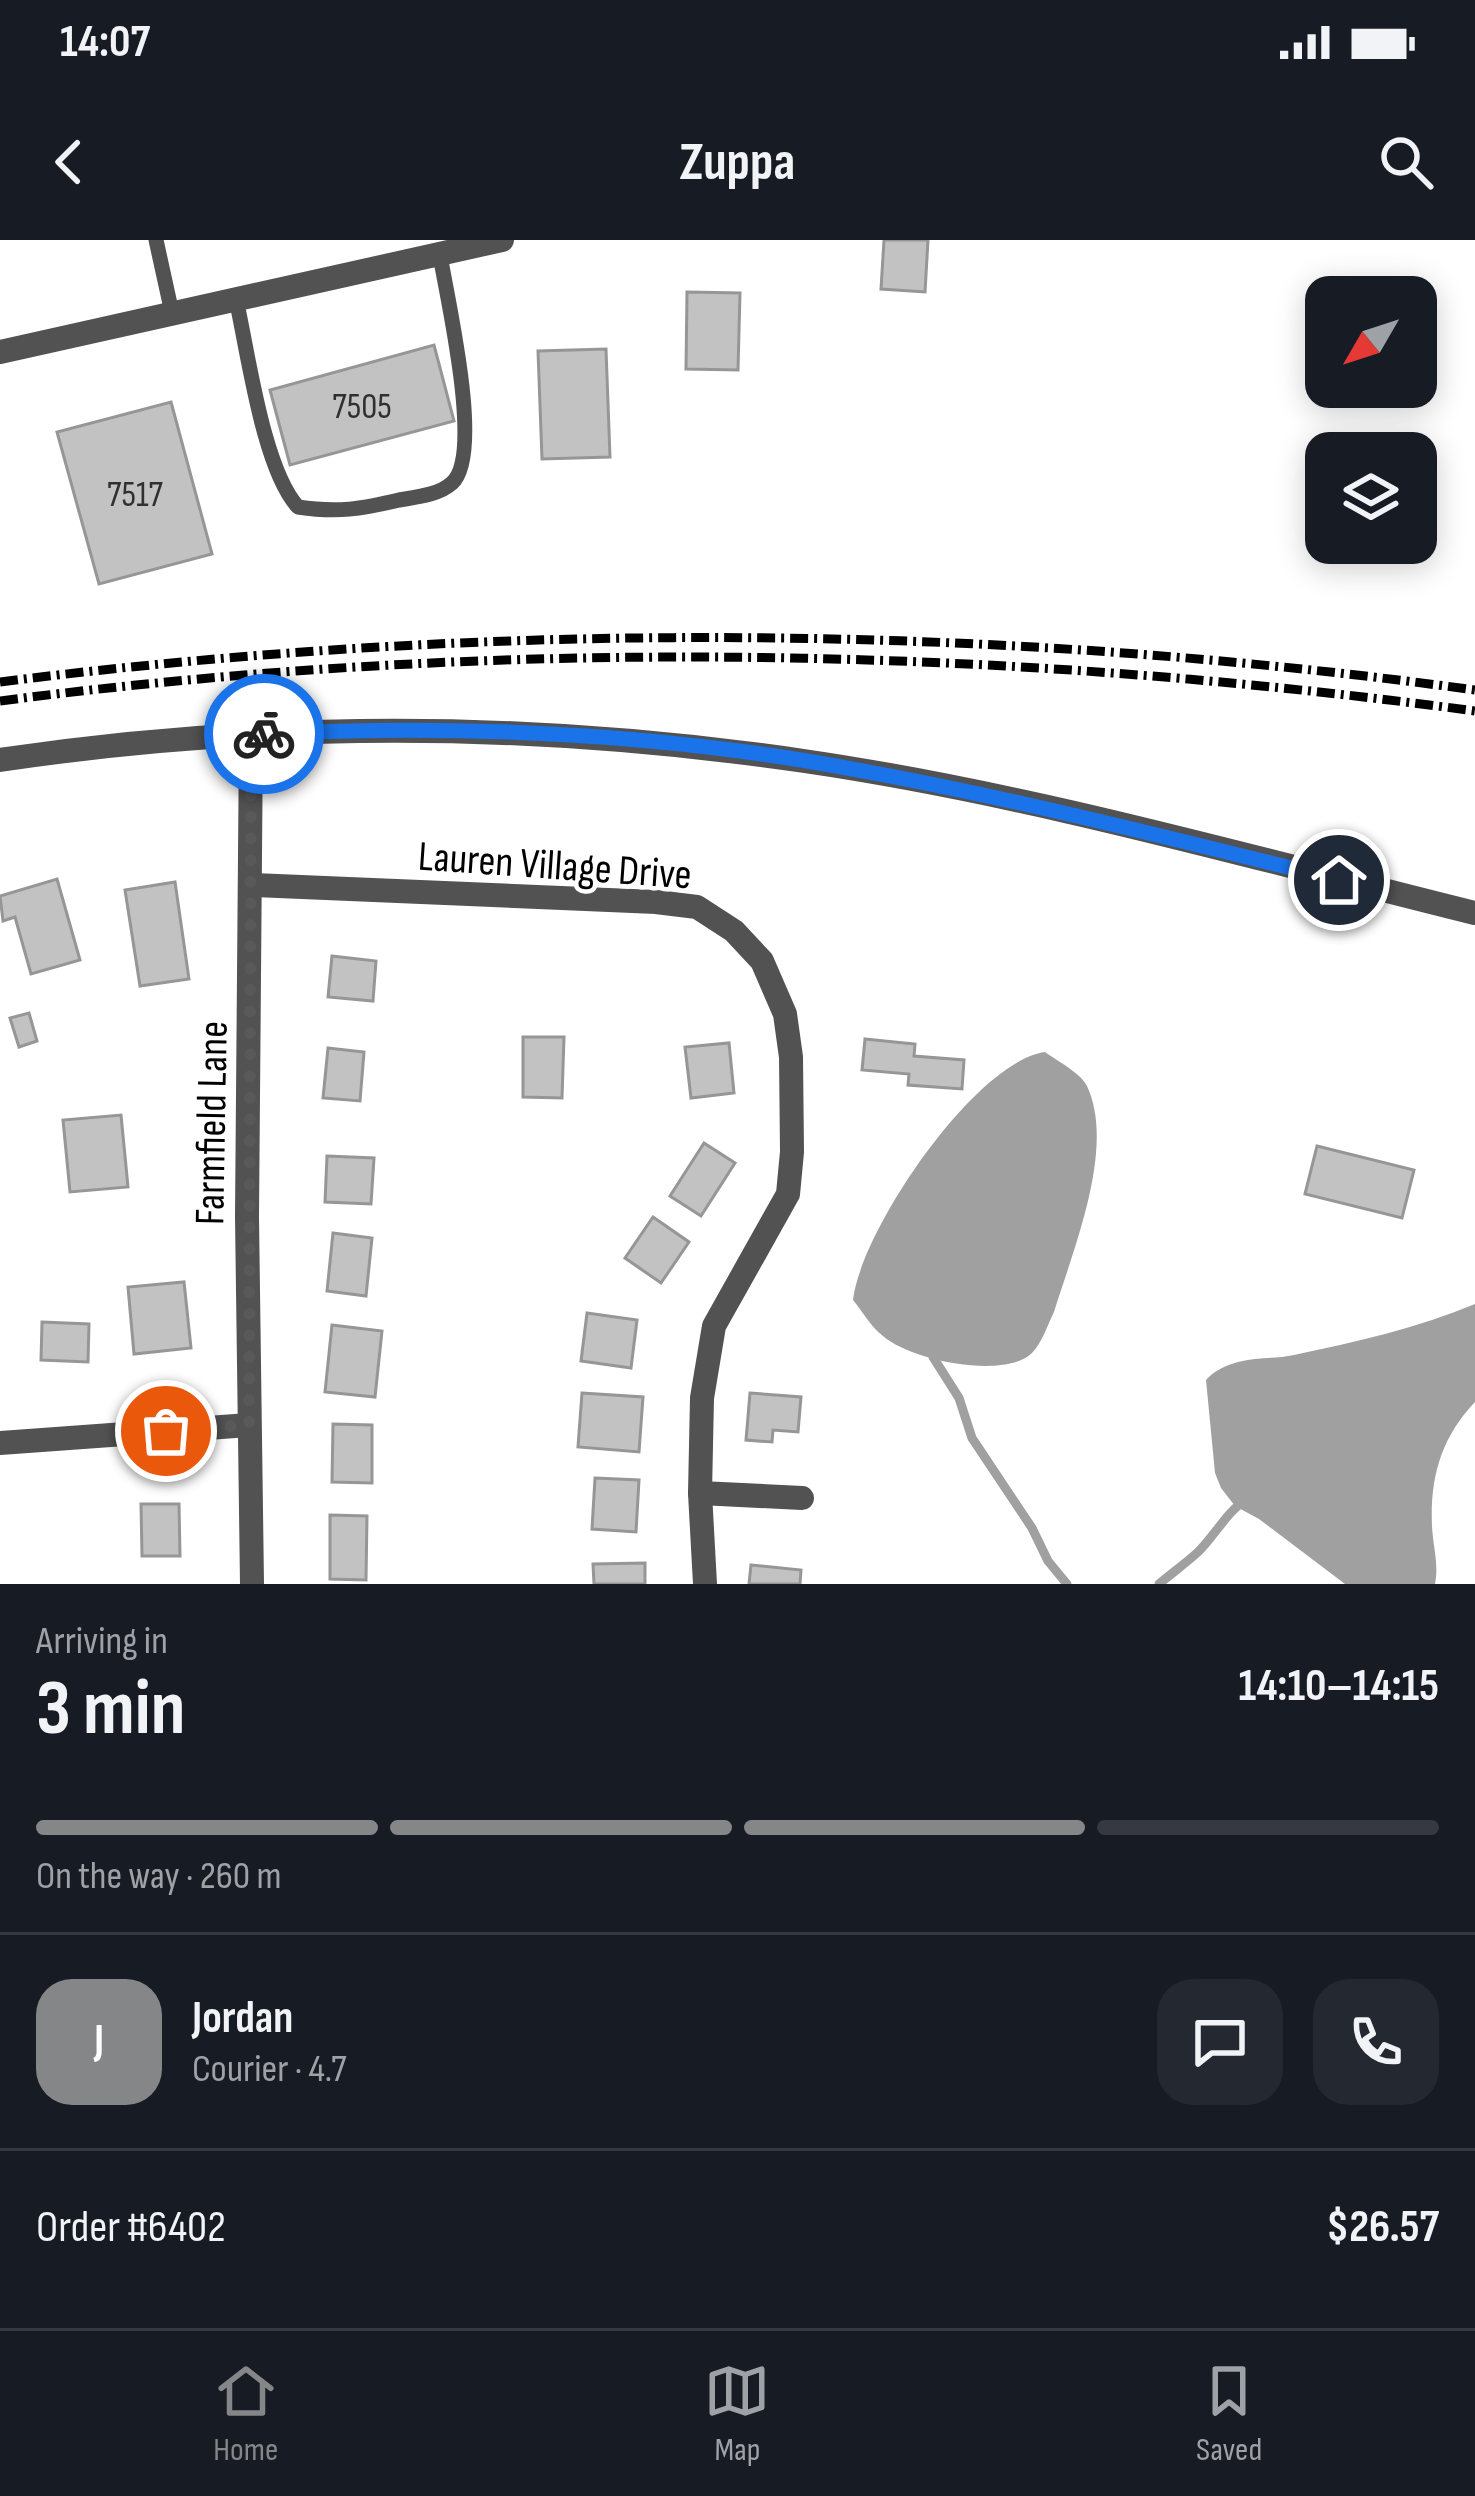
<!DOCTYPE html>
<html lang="en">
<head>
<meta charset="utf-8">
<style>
  :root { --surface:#171b24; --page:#242831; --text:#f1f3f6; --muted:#9ea1a6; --line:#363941; --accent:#858687 }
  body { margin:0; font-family:"Sofia Sans Condensed",sans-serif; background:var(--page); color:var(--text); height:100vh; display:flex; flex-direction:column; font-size:45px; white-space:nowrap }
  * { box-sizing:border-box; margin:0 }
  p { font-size:39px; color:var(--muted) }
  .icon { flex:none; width:66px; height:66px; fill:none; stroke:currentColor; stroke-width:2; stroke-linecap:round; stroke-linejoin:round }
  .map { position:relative; height:1344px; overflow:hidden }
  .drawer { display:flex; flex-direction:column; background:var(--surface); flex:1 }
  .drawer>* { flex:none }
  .needle { width:78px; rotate:231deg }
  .tools { position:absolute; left:1305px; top:36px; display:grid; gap:24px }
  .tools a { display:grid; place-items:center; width:132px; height:132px; border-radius:24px; background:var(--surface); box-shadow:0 6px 30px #0003; font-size:60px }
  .pin { position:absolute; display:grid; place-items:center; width:102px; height:102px; color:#fff; margin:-51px; border:6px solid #fff; border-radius:50%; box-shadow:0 3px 12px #0007 }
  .courier { position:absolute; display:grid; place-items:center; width:120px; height:120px; margin:-60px; border:9px solid #1a73e8; border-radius:50%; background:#fff; color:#222; box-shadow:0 3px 15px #0007 }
  .headline em { font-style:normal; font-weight:700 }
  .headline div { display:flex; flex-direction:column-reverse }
  .headline { display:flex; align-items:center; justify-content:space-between; height:204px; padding:0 36px }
  h1 { font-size:78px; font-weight:700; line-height:90px }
  .bar { display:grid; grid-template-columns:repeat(4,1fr); gap:18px 12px; align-content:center; height:144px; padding:0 36px }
  .bar i { height:15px; border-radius:9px; background:var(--line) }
  .bar .selected { background:var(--accent) }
  .bar p { grid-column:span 4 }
  .line { display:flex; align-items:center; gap:30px; padding:0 36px; border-top:3px solid var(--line) }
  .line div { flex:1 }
  .round { display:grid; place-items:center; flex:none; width:126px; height:126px; border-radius:36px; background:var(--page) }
  .status { display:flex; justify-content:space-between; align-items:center; height:84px; padding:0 60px; background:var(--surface); direction:ltr }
  .status svg { height:33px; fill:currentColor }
  header { display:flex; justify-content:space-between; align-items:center; height:156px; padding:0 36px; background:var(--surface); font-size:54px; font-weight:700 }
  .tabs { display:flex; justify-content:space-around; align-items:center; height:168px; border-top:3px solid var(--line); background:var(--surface); font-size:33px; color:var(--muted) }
  .tabs a { display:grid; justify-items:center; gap:6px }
  .tabs .selected { color:var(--accent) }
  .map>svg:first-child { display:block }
  .water { fill:#a0a0a0 }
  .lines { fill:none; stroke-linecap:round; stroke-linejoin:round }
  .stream { stroke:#a0a0a0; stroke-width:9 }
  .building { fill:#c2c2c2; stroke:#969696; stroke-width:3 }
  .service { stroke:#525252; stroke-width:15 }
  .minor { stroke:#525252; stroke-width:24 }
  .tertiary { stroke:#525252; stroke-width:24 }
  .rail { stroke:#000; stroke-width:9; stroke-dasharray:18 6 3 6; stroke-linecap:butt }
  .done { stroke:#595959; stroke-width:12; stroke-dasharray:0 21.6 }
  .route { stroke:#1a73e8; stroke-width:15 }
  .labels { text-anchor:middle; stroke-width:9; stroke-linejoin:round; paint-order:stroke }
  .number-label { font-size:36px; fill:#303030 }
  .street-label { font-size:42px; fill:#000; stroke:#fff }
</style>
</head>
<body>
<div class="status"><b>14:07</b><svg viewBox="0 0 49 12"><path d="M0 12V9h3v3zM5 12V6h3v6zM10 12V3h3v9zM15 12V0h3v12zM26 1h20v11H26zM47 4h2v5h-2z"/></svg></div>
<header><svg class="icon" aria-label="back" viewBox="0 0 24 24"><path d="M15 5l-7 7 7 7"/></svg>Zuppa<svg class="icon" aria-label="search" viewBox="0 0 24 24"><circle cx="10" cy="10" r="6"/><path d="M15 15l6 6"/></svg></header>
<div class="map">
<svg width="1475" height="1344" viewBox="0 0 1475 1344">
  <rect width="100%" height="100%" fill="#fff"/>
  <g class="water">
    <path d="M 1045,812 C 1057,821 1081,833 1087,846 C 1116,908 1073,1010 1054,1072 C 1048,1084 1042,1103 1032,1113 C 1004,1140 910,1120 883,1096 C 871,1087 862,1071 853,1060 C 861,990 975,822 1045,812 Z"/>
    <path d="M 1475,1064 L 1475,1162 C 1441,1198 1430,1237 1432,1286 C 1433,1307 1439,1324 1435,1344 L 1345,1344 L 1259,1279 L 1235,1266 L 1221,1248 L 1215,1233 L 1206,1140 C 1215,1130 1225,1126 1238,1122 C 1256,1117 1276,1119 1294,1115 C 1355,1102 1418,1088 1475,1064 Z"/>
  </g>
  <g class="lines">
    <g class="stream">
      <polyline points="937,1107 933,1117 959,1158 972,1198 1032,1288 1048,1321 1067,1344"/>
      <path d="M 1159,1344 C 1172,1333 1186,1323 1198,1312 C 1213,1298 1229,1269 1245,1261"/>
    </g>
  </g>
  <g class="building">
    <polygon points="884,0 928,0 925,52 881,49"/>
    <polygon points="687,52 740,53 738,130 686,129"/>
    <polygon points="434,105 454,181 290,225 270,150"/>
    <polygon points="606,109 610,217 542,219 538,111"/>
    <polygon points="171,162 212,314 99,344 57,192"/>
    <polygon points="57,639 80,720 31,734 15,677 3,681 0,656"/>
    <polygon points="175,642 189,739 140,746 125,650"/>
    <polygon points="332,716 376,721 373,761 328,757"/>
    <polygon points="29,773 37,801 19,807 10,778"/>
    <polygon points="523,797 564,797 562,858 523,857"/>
    <polygon points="865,799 915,804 914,816 964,820 962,849 908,845 909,834 862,830"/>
    <polygon points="729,803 734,853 691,858 685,807"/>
    <polygon points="328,808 364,812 360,861 323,858"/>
    <polygon points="121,875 128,947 70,952 63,880"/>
    <polygon points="704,903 735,923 701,976 670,956"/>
    <polygon points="1317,906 1414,930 1402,978 1305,954"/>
    <polygon points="327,916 374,918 371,964 325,962"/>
    <polygon points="653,977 689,1002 661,1043 625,1018"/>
    <polygon points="333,993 372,998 366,1056 327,1051"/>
    <polygon points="184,1042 191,1108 134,1114 128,1047"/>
    <polygon points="587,1073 637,1080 631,1128 581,1121"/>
    <polygon points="42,1082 89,1084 88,1122 41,1120"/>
    <polygon points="332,1085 382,1091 375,1157 325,1152"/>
    <polygon points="582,1153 643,1157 639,1212 578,1207"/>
    <polygon points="750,1153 801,1157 798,1192 773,1190 772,1202 746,1200"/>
    <polygon points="333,1184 372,1185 372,1243 332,1242"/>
    <polygon points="595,1238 639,1240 636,1292 592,1289"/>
    <polygon points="141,1264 179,1264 180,1316 142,1316"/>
    <polygon points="330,1275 367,1276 366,1340 330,1339"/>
    <polygon points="645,1323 645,1344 594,1344 593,1324"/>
    <polygon points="751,1325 801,1330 800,1344 749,1344"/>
  </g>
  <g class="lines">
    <g class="service">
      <polyline points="156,0 172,73"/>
      <path d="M 236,59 C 248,112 263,229 298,267 C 338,273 361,269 399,260 C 416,257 439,255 452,243 C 484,215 447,58 440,15"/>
    </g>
    <g class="minor">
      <polyline points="0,112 502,0"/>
      <polyline points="251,494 247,977 252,1344"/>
      <polyline points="252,645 656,662 697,667 734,691 762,721 785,774 791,817 792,912 788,954 714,1086 702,1158 700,1253 705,1344"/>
      <polyline points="0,1203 249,1185"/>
      <polyline points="700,1253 802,1258"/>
    </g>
    <path class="tertiary" d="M 0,520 C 266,480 537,482 804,521 C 1030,554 1253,618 1475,673"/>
    <g class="rail">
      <path d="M 0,442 C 490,380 986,383 1475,450"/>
      <path d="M 0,461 C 490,397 986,405 1475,471"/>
    </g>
  </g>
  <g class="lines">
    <polyline class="done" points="166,1191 249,1185 251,494 264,494"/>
    <path class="route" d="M 264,494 C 445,485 629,492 807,521 C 986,551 1162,596 1339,640"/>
  </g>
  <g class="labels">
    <g class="number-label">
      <text x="362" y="178">7505</text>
      <text x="135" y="266">7517</text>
    </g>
    <g class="street-label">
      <text transform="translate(555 624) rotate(4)" y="15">Lauren Village Drive</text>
      <text transform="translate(210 883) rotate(-89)" y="15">Farmfield Lane</text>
    </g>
  </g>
</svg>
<div class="tools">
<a><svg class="needle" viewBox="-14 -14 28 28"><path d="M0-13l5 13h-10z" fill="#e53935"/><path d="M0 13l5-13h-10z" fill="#9ea1a6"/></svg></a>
<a><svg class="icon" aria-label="layers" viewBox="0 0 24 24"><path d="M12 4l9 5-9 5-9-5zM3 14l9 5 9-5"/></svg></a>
</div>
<div class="pin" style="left:166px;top:1191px;background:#ea580c"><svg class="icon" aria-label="bag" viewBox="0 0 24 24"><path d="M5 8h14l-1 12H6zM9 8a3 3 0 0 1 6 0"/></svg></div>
<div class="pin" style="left:1339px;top:640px;background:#1f2937"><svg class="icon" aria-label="home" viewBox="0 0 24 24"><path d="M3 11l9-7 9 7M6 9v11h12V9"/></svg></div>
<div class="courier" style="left:264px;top:494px"><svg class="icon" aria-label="bike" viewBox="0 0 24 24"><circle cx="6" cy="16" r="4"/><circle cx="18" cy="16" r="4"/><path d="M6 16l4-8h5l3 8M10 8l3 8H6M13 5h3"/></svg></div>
</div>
<section class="drawer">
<div class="headline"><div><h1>3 min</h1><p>Arriving in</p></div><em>14:10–14:15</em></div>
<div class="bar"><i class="selected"></i><i class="selected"></i><i class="selected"></i><i></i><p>On the way · 260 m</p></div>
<div class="line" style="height:216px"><b class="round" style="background:var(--accent);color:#fff">J</b><div><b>Jordan</b><p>Courier · 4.7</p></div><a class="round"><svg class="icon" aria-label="chat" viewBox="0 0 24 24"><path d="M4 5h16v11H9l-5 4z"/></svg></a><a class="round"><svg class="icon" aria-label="phone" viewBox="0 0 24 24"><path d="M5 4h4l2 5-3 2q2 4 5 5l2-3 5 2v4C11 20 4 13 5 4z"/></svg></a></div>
<div class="line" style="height:156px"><div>Order #6402</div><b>$26.57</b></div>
</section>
<nav class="tabs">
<a class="selected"><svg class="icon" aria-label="home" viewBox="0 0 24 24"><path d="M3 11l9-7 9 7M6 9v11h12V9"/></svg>Home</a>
<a><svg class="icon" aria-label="map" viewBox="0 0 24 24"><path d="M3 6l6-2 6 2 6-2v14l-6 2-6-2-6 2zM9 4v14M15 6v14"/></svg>Map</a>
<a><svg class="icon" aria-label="saved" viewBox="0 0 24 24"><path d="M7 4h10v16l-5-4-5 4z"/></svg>Saved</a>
</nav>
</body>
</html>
